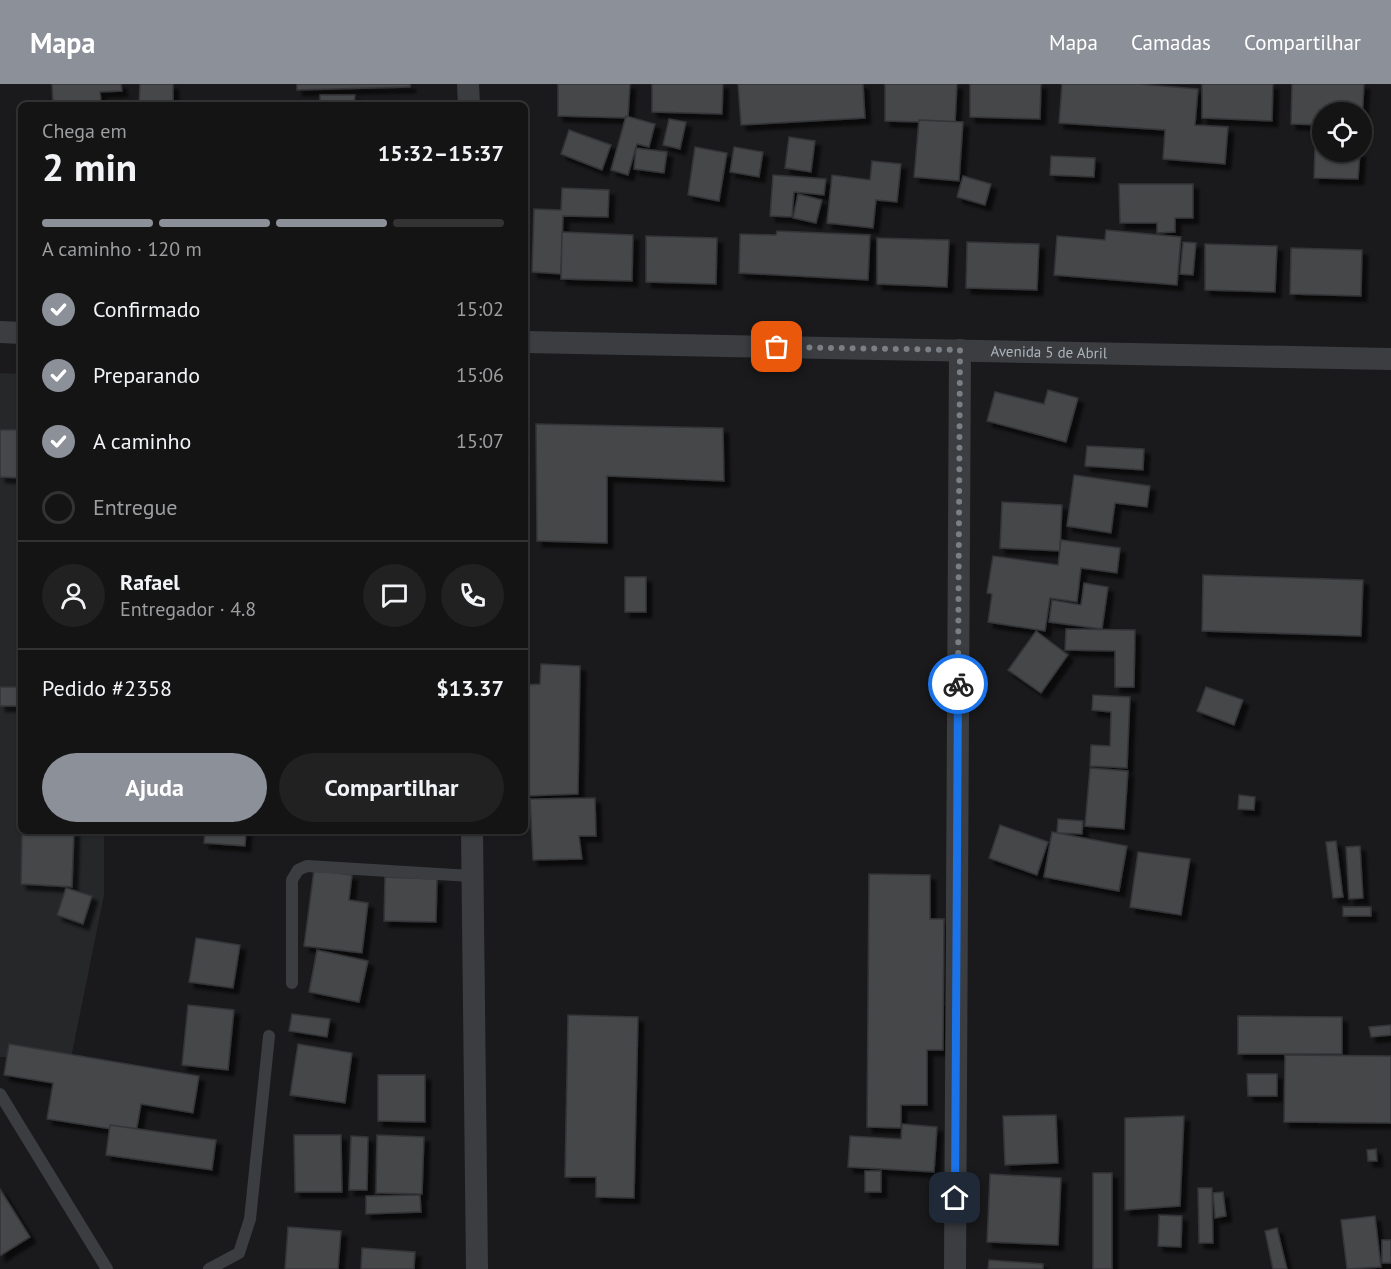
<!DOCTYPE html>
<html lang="pt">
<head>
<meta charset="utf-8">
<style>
  :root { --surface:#141415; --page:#212122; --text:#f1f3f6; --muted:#9d9ea0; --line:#333334; --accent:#8c9099 }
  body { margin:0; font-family:"PT Sans",sans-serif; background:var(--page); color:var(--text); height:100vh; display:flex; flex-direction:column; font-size:22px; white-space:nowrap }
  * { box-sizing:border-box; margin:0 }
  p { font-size:20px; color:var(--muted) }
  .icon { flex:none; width:33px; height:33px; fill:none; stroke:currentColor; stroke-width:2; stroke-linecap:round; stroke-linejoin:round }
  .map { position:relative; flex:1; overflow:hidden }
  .drawer { position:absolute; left:18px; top:18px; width:510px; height:732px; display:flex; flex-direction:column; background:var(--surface); border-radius:9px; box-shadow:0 2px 4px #0004,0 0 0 2px var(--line) }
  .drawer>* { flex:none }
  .buttons { position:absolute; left:1312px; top:18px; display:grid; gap:12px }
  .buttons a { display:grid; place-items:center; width:60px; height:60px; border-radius:50%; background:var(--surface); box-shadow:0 2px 4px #0004,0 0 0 2px var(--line); font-size:30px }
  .pin { position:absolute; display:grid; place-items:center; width:51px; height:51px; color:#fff; margin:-26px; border-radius:12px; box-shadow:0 3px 9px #0006 }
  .courier { position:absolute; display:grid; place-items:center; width:60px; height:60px; margin:-30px; border:4px solid #1a73e8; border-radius:50%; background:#fff; color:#222; box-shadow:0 2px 8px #0007 }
  .summary em { font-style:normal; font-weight:800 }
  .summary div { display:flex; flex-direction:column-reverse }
  .summary { display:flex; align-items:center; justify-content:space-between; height:102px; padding:0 24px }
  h1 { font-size:39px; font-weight:800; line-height:45px }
  .bar { display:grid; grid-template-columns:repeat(4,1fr); gap:9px 6px; align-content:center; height:72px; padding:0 24px }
  .bar i { height:8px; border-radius:4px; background:var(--line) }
  .bar .active { background:var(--accent) }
  .bar p { grid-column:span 4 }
  .line { display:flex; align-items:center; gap:15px; padding:0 24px; border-top:2px solid var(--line) }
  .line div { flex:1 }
  .round { display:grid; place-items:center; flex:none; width:63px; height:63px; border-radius:32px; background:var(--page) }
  ol { padding:0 24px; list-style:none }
  li { display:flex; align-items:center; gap:18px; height:66px }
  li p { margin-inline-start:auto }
  li .icon { padding:6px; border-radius:50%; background:var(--accent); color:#fff; stroke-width:4 }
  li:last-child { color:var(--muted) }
  li i { width:33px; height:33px; border:3px solid var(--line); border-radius:50% }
  .cta { display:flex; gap:12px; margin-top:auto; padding:12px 24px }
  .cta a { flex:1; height:69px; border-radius:36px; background:var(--accent); color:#fff; font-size:24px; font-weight:800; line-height:69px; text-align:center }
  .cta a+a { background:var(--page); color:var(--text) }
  header { display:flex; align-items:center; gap:36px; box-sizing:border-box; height:84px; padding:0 30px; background:var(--accent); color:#fff }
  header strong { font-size:28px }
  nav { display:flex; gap:33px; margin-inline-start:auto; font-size:21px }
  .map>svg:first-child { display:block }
  .built { fill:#262729 }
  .building { fill:#444649; stroke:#343538; stroke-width:1.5; filter:url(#shadow) }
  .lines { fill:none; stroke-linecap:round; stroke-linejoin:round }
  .service { stroke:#3b3d41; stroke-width:12 }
  .minor { stroke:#3b3d41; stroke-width:22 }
  .done { stroke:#797f84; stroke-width:6; stroke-dasharray:0 10.8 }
  .route { stroke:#1a73e8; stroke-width:8 }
  .labels { text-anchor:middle; stroke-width:6; stroke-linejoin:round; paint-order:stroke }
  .street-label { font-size:15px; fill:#acb5bc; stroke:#151517 }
</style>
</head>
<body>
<header>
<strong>Mapa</strong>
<nav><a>Mapa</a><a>Camadas</a><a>Compartilhar</a></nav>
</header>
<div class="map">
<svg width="1391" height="1185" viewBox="0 0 1391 1185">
  <defs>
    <filter id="shadow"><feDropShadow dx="5.5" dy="5.5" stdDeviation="1.5" flood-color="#0009"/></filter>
  </defs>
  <rect width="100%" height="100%" fill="#1a1a1c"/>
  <polygon class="built" points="0,289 21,290 21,747 104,747 104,811 71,974 0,973"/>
  <g class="building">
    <polygon points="52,0 121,0 122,7 100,8 101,17 94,17 93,21 53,21"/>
    <polygon points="140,0 173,0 173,21 139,20"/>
    <polygon points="297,0 410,0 410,3 297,6"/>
    <polygon points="558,0 630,0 628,34 558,32"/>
    <polygon points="652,0 723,0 722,30 652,28"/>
    <polygon points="738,0 863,0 865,34 741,41"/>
    <polygon points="885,0 957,0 955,39 885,37"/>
    <polygon points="970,0 1041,0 1040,35 970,33"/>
    <polygon points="1062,0 1139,0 1198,5 1195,41 1228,43 1225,80 1163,75 1165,46 1059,39"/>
    <polygon points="1202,0 1273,0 1272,37 1202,34"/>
    <polygon points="1292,0 1364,0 1362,37 1362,28 1323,28 1323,41 1291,40"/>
    <polygon points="320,11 355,11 354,21 320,21"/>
    <polygon points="626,32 655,40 649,63 637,60 628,91 611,86"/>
    <polygon points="669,35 686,38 680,65 663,61"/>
    <polygon points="919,36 963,38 959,97 914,93"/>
    <polygon points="569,46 611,61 602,86 561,70"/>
    <polygon points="789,53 815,57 811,88 785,84"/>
    <polygon points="695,63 727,69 719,117 688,111"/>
    <polygon points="734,63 763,68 759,93 730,88"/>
    <polygon points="636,64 667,68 664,89 634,85"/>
    <polygon points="1315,64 1323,64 1323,68 1360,68 1358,95 1314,94"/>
    <polygon points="1051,72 1095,74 1094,93 1050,91"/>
    <polygon points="872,77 901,80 897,118 876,116 873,144 827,139 832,91 870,96"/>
    <polygon points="773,91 826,95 824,111 794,108 792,133 770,132"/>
    <polygon points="963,92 991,100 985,121 957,113"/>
    <polygon points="1119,100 1193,100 1193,134 1175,134 1175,148 1157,149 1157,139 1120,139"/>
    <polygon points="562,104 609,106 608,133 563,132 561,190 532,188 534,125 561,126"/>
    <polygon points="798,110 822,116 816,139 793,134"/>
    <polygon points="1106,146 1181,153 1177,201 1054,191 1057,152 1105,156"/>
    <polygon points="777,147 870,151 868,196 739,189 740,150 776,151"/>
    <polygon points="562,148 633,151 632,197 561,195"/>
    <polygon points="646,152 717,154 716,200 646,198"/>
    <polygon points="877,154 949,156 947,203 877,200"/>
    <polygon points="967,158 1039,160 1037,206 966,204"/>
    <polygon points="1183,158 1196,159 1193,191 1180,190"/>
    <polygon points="1205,160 1277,162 1275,208 1205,206"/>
    <polygon points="1291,164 1362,166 1361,212 1290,210"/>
    <polygon points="1048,306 1078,314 1066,358 987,337 995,308 1044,320"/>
    <polygon points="536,340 723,344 724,397 607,392 607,459 537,457"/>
    <polygon points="0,346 21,346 21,394 0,393"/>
    <polygon points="1087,362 1144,365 1143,386 1085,382"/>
    <polygon points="1074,391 1150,402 1147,423 1115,419 1111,449 1067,442"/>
    <polygon points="1002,418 1062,421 1060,467 1000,464"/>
    <polygon points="1061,456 1120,464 1117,489 1081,484 1077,518 1050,514 1045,547 988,538 992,510 987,509 993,472 1058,481"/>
    <polygon points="1203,491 1363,496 1361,552 1202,547"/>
    <rect x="625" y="493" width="21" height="35"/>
    <polygon points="1084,499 1108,503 1102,545 1049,538 1052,516 1081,521"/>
    <polygon points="1066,545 1135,546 1134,603 1115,603 1115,567 1065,566"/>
    <polygon points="1036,547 1068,571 1041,609 1008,586"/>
    <polygon points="541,580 580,582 578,710 525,712 525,601 540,600"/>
    <rect x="0" y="603" width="19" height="19"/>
    <polygon points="1206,603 1243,616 1234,641 1197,627"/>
    <polygon points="1093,611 1130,613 1127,684 1090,682 1091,661 1110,662 1111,628 1092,626"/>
    <polygon points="1090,684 1128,687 1124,745 1085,742"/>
    <polygon points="1239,711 1255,713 1254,726 1238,725"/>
    <polygon points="595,714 596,752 579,752 582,775 533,776 530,715"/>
    <polygon points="1058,735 1083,737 1082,750 1057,749"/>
    <polygon points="1000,741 1048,758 1037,791 989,774"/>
    <polygon points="22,747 74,747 72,803 21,800"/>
    <polygon points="205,747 246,747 245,762 204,759"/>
    <polygon points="1052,748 1127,762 1119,807 1044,793"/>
    <polygon points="1336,757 1343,813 1333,814 1326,758"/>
    <polygon points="1360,762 1363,814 1349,815 1346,763"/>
    <polygon points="1138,768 1190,775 1181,831 1130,823"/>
    <polygon points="314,786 352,791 349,816 368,819 362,869 304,862"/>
    <polygon points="869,790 930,791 930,835 944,835 943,966 927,966 927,1021 901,1021 901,1044 867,1043"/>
    <polygon points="385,793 437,795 436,838 384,837"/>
    <polygon points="66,804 92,812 83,840 57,831"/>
    <rect x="1343" y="823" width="28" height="9"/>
    <polygon points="196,854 240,861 233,904 189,898"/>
    <polygon points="317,866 368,877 359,918 309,908"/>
    <polygon points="188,921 234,926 228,986 182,981"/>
    <polygon points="292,930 330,935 327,953 289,947"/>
    <polygon points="568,931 638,933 634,1114 596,1113 596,1093 565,1093"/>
    <polygon points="1238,932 1342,933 1342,970 1238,970"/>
    <polygon points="1391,941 1391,951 1371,953 1369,943"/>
    <polygon points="9,960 199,992 193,1029 141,1020 136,1049 47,1035 53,999 4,991"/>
    <polygon points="298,960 352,969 345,1019 290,1011"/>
    <polygon points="1285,971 1391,972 1391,1039 1284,1038"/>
    <polygon points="1247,990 1277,990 1277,1012 1248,1012"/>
    <polygon points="378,991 425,991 425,1038 378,1037"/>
    <polygon points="1056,1031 1058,1079 1005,1081 1003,1032"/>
    <polygon points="1184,1032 1180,1122 1125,1126 1125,1034"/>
    <polygon points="902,1040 937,1043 934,1088 848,1083 850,1052 901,1055"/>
    <polygon points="110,1041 216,1056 212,1086 106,1071"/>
    <polygon points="294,1051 341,1051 342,1108 295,1108"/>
    <polygon points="377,1051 424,1053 422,1110 376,1109"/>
    <polygon points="351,1052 368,1053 367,1106 349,1106"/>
    <polygon points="1376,1065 1377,1077 1368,1077 1367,1066"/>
    <rect x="865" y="1087" width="16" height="21"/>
    <rect x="1093" y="1089" width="19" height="96"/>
    <polygon points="990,1090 1061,1094 1058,1161 987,1158"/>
    <polygon points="1198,1104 1212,1104 1213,1159 1199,1159"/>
    <polygon points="0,1105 30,1153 0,1172"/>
    <polygon points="1223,1108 1226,1132 1215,1134 1213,1109"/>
    <polygon points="420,1111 421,1128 366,1130 366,1112"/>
    <polygon points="1159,1131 1182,1132 1181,1163 1158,1162"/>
    <polygon points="1375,1132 1381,1183 1347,1185 1341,1136"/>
    <polygon points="288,1143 341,1147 338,1185 285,1185"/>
    <polygon points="1277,1144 1287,1185 1273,1185 1265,1147"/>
    <rect x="1382" y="1156" width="9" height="23"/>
    <polygon points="362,1164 415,1168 414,1185 361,1185"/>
    <polygon points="989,1176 1043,1180 1043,1185 988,1185"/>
  </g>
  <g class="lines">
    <g class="service">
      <polyline points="292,899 292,796 298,786 307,782 471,792"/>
      <polyline points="0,1010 107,1185"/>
      <polyline points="209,1185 239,1169 250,1135 269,952"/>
    </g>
    <g class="minor">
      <polyline points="468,0 469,21"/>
      <polyline points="0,248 21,249"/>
      <path id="s1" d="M 525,258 L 1391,275"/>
      <polyline points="472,747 477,1185"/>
      <polyline points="955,1185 960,266"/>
    </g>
  </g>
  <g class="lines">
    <polyline class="done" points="777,263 960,266 958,600"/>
    <polyline class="route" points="955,1114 958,600"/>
  </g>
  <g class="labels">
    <g class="street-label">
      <text dy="5" stroke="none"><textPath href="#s1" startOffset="524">Avenida 5 de Abril</textPath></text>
    </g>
  </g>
</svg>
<div class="buttons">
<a><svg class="icon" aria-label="locate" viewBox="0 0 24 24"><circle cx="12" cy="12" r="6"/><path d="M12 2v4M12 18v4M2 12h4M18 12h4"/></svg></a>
</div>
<div class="pin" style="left:777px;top:263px;background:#ea580c"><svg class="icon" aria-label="bag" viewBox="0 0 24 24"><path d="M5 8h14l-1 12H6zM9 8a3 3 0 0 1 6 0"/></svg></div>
<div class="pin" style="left:955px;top:1114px;background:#1f2937"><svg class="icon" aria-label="home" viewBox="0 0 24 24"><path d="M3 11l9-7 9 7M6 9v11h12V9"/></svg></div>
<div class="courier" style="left:958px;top:600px"><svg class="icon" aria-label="bike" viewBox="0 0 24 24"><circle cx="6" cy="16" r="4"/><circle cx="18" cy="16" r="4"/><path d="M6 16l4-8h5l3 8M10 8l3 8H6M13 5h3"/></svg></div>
<section class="drawer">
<div class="summary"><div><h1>2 min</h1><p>Chega em</p></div><em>15:32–15:37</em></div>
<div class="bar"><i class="active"></i><i class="active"></i><i class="active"></i><i></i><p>A caminho · 120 m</p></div>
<ol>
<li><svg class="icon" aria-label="check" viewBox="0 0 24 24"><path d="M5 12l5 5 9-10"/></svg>Confirmado<p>15:02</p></li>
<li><svg class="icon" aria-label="check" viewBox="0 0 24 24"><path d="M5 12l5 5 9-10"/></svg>Preparando<p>15:06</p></li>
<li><svg class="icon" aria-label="check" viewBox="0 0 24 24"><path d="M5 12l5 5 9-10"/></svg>A caminho<p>15:07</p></li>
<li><i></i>Entregue</li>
</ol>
<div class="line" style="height:108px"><a class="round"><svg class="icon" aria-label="person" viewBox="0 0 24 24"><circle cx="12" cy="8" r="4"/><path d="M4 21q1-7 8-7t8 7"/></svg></a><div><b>Rafael</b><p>Entregador · 4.8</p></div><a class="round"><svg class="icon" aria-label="chat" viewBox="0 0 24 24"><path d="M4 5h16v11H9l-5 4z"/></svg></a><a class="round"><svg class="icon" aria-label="phone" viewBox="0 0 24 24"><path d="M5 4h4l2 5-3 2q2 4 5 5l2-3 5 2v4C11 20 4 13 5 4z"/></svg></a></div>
<div class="line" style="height:78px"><div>Pedido #2358</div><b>$13.37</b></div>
<div class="cta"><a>Ajuda</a><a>Compartilhar</a></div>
</section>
</div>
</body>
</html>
